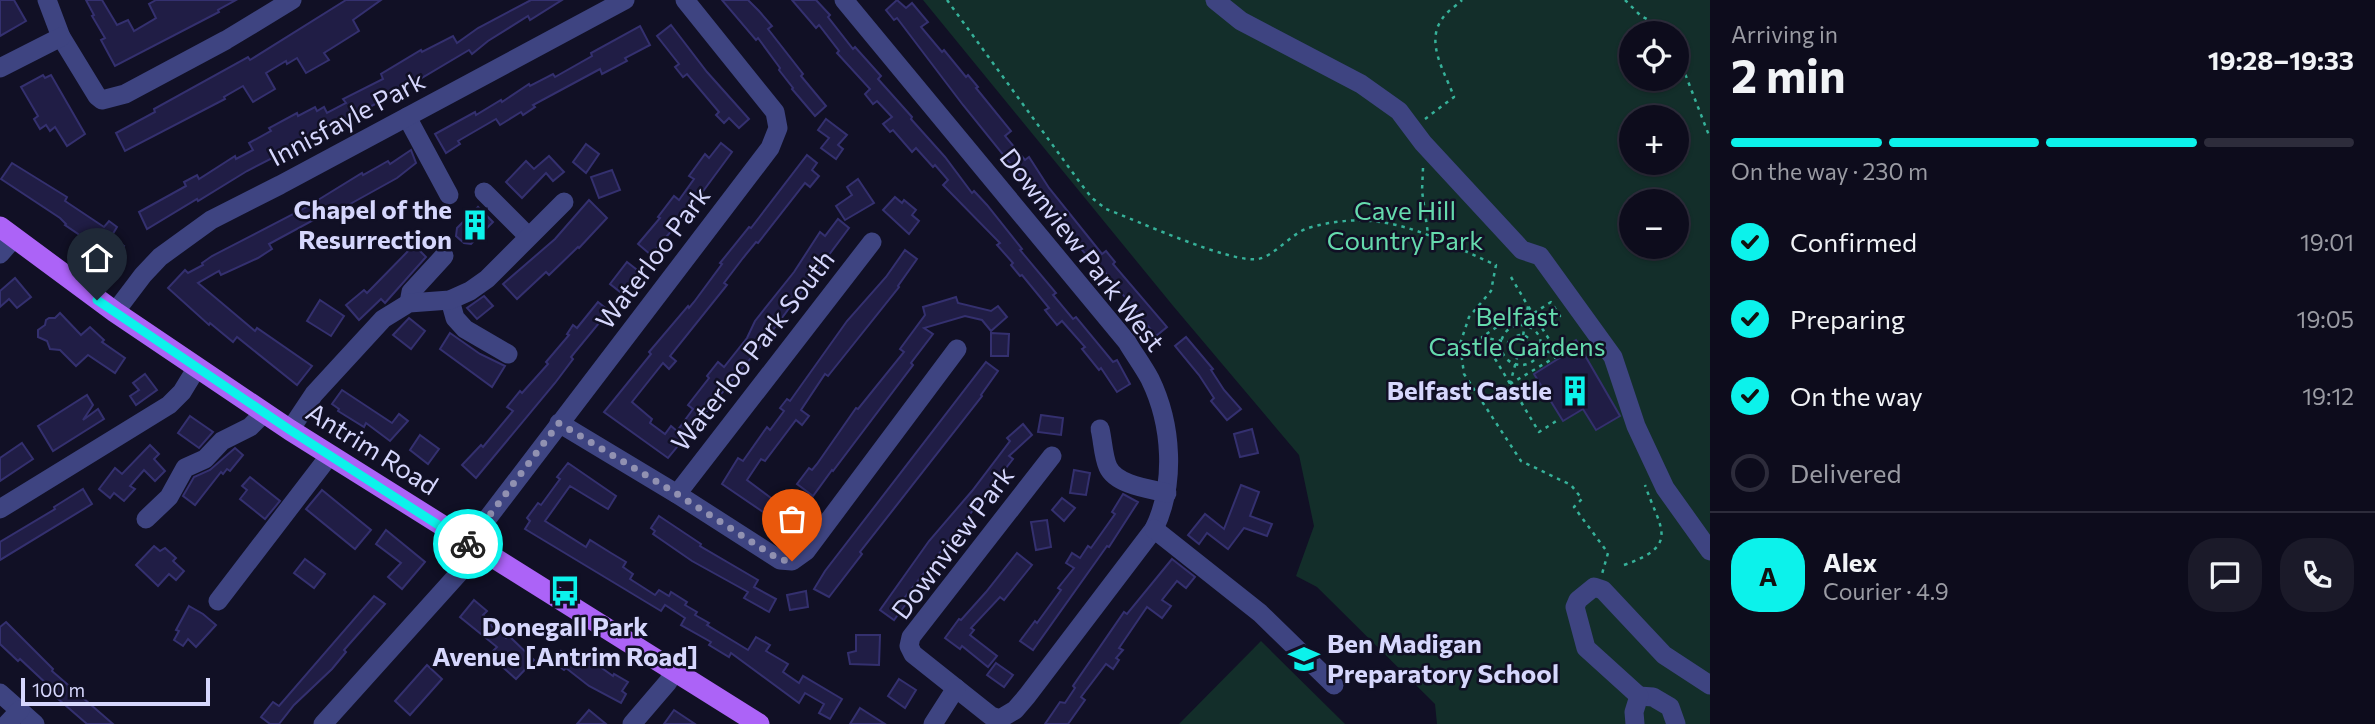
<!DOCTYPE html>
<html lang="en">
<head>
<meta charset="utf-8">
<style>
  :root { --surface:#0d0c1c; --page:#1b1a29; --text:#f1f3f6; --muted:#9a9ba3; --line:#2d2c3b; --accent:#0cf2eb }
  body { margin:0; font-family:Commissioner,sans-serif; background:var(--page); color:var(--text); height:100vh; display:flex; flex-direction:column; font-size:26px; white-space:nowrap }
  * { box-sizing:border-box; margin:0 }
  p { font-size:23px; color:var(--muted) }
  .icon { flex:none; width:38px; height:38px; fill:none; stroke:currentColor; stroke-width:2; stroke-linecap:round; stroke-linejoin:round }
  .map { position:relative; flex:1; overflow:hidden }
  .drawer { display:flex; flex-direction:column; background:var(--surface); width:665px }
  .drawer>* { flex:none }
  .buttons { position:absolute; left:1619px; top:21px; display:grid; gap:14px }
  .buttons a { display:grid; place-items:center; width:70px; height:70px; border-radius:50%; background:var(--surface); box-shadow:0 2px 5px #0004,0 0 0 2px var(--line); font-size:35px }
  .scale { position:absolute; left:21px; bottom:18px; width:189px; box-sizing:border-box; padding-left:7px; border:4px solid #d6d7fd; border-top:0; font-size:19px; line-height:24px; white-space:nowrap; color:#d6d7fd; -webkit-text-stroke:5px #111025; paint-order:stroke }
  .pin { position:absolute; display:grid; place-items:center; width:60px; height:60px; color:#fff; margin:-72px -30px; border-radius:50% 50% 50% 0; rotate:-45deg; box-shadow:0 0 7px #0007 }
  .pin .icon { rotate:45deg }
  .courier { position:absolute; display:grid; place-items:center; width:70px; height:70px; margin:-35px; border:5px solid #0cf2eb; border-radius:50%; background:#fff; color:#222; box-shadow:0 2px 9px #0007 }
  .summary em { font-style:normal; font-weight:700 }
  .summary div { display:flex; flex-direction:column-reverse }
  .summary { display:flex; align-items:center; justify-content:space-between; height:119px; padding:0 21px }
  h1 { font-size:46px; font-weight:700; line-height:52px }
  .bar { display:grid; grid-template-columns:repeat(4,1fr); gap:10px 7px; align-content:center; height:84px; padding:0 21px }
  .bar i { height:9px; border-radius:5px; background:var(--line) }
  .bar .selected { background:var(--accent) }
  .bar p { grid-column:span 4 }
  .line { display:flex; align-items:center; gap:18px; padding:0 21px; border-top:2px solid var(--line) }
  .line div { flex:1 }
  .round { display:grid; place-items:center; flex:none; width:74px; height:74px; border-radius:28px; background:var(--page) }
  ol { padding:0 21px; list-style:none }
  li { display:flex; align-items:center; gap:21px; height:77px }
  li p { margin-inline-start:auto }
  li .icon { padding:7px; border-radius:50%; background:var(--accent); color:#111; stroke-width:4 }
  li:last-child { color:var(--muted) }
  li i { width:38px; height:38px; border:4px solid var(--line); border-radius:50% }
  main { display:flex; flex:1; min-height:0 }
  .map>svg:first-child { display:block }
  .green { fill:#132e2a; fill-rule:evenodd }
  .building { fill:#201d45; stroke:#34306f; stroke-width:2 }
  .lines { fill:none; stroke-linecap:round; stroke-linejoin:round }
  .path { stroke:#36b199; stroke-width:2.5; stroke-dasharray:3.5 5; stroke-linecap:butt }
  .minor { stroke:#3e4481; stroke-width:19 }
  .major { stroke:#ac63f7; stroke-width:21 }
  .done { stroke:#9191b1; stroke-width:7; stroke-dasharray:0 12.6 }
  .route { stroke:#0cf2eb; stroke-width:9 }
  .labels { text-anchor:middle; stroke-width:5; stroke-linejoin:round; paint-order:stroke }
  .street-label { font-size:26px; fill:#d6d7fd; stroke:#111025 }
  .poi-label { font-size:26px; font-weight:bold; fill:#d6d7fd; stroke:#111025; text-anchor:end }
  .park-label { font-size:26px; fill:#65daad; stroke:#111025 }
</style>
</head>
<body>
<main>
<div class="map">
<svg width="1710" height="724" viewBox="0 0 1710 724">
  <rect width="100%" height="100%" fill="#111025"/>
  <g class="green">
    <path d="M 923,0 L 1710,0 L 1710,724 L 1437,724 L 1435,704 L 1317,587 L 1296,576 L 1314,526 L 1299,455 L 1174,307 ZM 1631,33 L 1676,33 L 1676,79 L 1631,79 ZM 1631,117 L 1676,117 L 1676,163 L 1631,163 ZM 1631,201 L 1676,201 L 1676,247 L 1631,247 Z"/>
    <polygon points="1261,641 1345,724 1179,724"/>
  </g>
  <g class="building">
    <polygon points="0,0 14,0 26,21 0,36"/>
    <polygon points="86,0 102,0 117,25 128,20 134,31 156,18 149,4 156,0 236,0 218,10 219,12 115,66 101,40 105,38 92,16 94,15"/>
    <polygon points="346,0 381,0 353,20 359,31 324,53 329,60 306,73 297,58 287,64 286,61 266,73 275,89 253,102 243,86 224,97 225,99 125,151 116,133 155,112 154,109 248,57 250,60"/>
    <polygon points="531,0 562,0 530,20 528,16 488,41 472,54 469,50 393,95 310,137 281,155 280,154 247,171 198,201 197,199 147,229 139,212 186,186 184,182 197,175 199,179 235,156 236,159 253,150 249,143 271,131 269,128 297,113 298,116 315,107 317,111 324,107 327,113 346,103 343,99 383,79 381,74 421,50 422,52 453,36 457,43 478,28"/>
    <polygon points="722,0 748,0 759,11 772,26 768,29 803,74 801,76 826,106 815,116 792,89 793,88 779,70 780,68 758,38 756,40"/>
    <polygon points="792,0 816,0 830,15 828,17 853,49 855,47 881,76 878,79 912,117 911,119 945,157 972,193 974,191 987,205 1022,249 1020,250 1056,293 1053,295 1073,319 1076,317 1113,362 1117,360 1130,384 1117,392 1101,368 1099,370 1082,349 1085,347 1062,321 1057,325 1045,310 1049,308 1022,275 1020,276 1011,265 1013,263 997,245 1000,243 943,185 948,180 935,165 933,167 916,148 912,152 893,130 890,132 883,124 892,117 877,101 873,104 865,94 870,89 837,53 839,51 819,25 816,28"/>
    <polygon points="897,0 906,8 912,3 928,22 921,27 942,52 944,50 966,77 968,75 978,87 976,88 1011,131 1005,136 1025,160 1029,157 1049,188 1102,254 1106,251 1115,262 1113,264 1167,327 1156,336 1104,271 1101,273 1065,229 1064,230 1032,186 1030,188 963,105 897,18 894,20 886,10"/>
    <polygon points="671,25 707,72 749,119 739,128 729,118 724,123 716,115 719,112 687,74 683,77 675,67 679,64 657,36"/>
    <polygon points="640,26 650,45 625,58 627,61 602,74 600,69 574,83 533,105 535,107 523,115 521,112 500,125 496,119 458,141 460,144 446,153 435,134 475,112 476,115 501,100 502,102 529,84 530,86 553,74 555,77 592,56 591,53"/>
    <polygon points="43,75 45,78 51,75 85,134 67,146 55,127 50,131 46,125 40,129 34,119 38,116 21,87"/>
    <polygon points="826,119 847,135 838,145 843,149 836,159 821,148 829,138 818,130"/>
    <polygon points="721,143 732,152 690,209 651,255 638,244 660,218 658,217 674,196 679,200 694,179 689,176 705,154 709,158"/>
    <polygon points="586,144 599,154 586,173 573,162"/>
    <polygon points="411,150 416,163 397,178 332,214 330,211 269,244 272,249 258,258 221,275 219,271 198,283 255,331 257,328 312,366 297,385 237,337 233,342 210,323 209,325 168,288 185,270 188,273 203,265 202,263 212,256 305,208 362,173 363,175 388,161 390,164"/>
    <polygon points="807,155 817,163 812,170 819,176 810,187 805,183 758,243 756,242 743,258 724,283 727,285 670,356 676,361 669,369 663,363 632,402 652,419 650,423 665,434 671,426 677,431 693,409 688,405 709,378 707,376 718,362 724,367 747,338 755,321 794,272 820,232 825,236 838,219 849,228 761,346 668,458 604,412 651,354 649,352 688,306 689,308 694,302 722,264 720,263 749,227 751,228"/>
    <polygon points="549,156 564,172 553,181 546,173 522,198 506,182 526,161 534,169"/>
    <polygon points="12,163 67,197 65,201 104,227 109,221 117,227 111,237 124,246 115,259 65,225 66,224 60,218 1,179"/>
    <polygon points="612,170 620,190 599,198 591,177"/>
    <polygon points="858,179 874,203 845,220 836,206 852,195 847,187"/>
    <polygon points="895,197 902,203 904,200 916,210 912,215 919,221 909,234 883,210"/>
    <polygon points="589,200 607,218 579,248 578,247 549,275 546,272 517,299 503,284 555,239"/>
    <polygon points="478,207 493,222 471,244 464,243 456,236 457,228"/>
    <polygon points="414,245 426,257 385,303 381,299 359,320 346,305 364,290 367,293"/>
    <polygon points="905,250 917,259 898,286 899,287 828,376 825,374 801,410 809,416 802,425 796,420 765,461 761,459 747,480 787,510 790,506 801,514 791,531 722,484 738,458 743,461 767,427 770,430 784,411 780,408 787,399 790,401 847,321 886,277"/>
    <polygon points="627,262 641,273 624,295 610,284"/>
    <polygon points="15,278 31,297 17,308 9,299 0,307 0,291"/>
    <polygon points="484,296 493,306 477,319 467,308"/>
    <polygon points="956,297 958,303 991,311 998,306 1007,317 991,331 982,320 965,316 924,328 933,334 911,363 913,365 833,471 832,470 813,496 797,484 809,468 812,470 817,464 856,408 858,409 904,352 900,349 925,315 923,307"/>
    <polygon points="320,300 344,316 331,336 307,321"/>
    <polygon points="598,302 609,311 571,357 573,359 555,383 476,478 462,465 481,445 483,447 513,411 507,407 520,391 522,393 548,364 546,362 569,335 567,334 573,325 577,328"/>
    <polygon points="60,313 81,335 90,327 104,340 102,342 125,358 115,373 88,355 76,366 60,350 50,349 47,341 38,337 38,330 45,325 46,320 49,318 55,318"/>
    <polygon points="409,318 425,331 411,349 393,335"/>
    <polygon points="450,333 480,354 505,366 492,387 440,349"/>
    <polygon points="991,333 1009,334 1008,356 991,356"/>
    <polygon points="1186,337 1213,369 1211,370 1224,390 1241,409 1227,420 1211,401 1214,398 1199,375 1175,346"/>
    <polygon points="1576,340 1620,416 1596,430 1583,409 1563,421 1534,374 1569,352 1565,346"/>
    <polygon points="986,362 998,371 981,395 982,396 860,552 862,554 829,597 814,589 825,571"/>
    <polygon points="145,374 157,390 136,405 130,396 139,390 133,383"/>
    <polygon points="342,390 392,423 399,414 408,421 390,441 366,423 364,427 338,411 339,409 332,404"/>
    <polygon points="87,395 93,405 83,420 98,409 104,419 53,451 38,426"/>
    <polygon points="1041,415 1063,418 1061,435 1038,432"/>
    <polygon points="190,416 213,432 199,448 178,433"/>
    <polygon points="1023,424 1032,435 1009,456 1013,459 902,601 906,604 894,620 880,610 929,541 972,491 1010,441 1007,438"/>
    <polygon points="1252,429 1258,453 1240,457 1234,434"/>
    <polygon points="420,435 439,449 428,464 410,450"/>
    <polygon points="22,443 33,459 0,481 0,458"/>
    <polygon points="150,445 159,454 154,459 165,471 155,481 144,470 130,486 135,489 124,501 114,493 110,498 99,489 115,468 122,474"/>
    <polygon points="235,448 243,455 230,471 227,469 223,474 221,472 195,505 183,496 194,477 210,470"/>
    <polygon points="568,463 616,496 608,509 570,486 545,521 586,547 590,540 611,553 626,562 623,567 633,574 630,579 655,595 659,590 669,596 671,592 687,602 685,605 697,612 695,615 709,623 707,625 748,650 756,637 770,645 766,651 788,664 783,672 799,683 803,676 842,699 830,719 819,713 824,704 805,693 799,703 731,653 729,657 709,645 711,642 681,625 685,618 665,605 661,611 525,529 530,521 527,518 538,503 541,505 560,479 557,477"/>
    <polygon points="1074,470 1090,473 1086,495 1070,493"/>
    <polygon points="250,477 280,501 265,519 240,499 247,490 242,486"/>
    <polygon points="1241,485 1259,492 1250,516 1272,524 1267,536 1244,528 1228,549 1207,533 1199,544 1188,535 1205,514 1224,529"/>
    <polygon points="83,489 92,504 0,560 0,542 55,509 54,507"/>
    <polygon points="322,490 371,530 355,549 306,509"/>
    <polygon points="1123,494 1138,502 1109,547 1107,546 1033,650 1020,641 1035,621 1037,623 1061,590 1058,588 1074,568 1066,563 1072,553 1080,558 1088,546 1091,548 1115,514 1112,512"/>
    <polygon points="1062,498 1075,508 1064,521 1052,510"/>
    <polygon points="659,516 701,544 700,546 758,580 754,587 776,599 769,612 744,598 748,592 692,561 653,534 655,531 651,528"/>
    <polygon points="1047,520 1051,547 1036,550 1031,522"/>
    <polygon points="386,530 425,562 402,589 388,577 401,563 376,544"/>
    <polygon points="154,546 160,551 165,548 176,558 173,561 184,571 176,580 169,574 158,586 136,565"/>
    <polygon points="1017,553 1032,565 1004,600 1000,597 971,628 974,630 970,635 997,656 988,667 962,646 960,649 945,638 959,619 961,620 986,592"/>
    <polygon points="305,559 325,574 314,588 294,573"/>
    <polygon points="1172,559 1195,577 1186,588 1177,581 1162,600 1171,606 1162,618 1147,607 1119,648 1123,650 1116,658 1119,660 1113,669 1106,664 1081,697 1085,700 1068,724 1045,724 1060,702 1065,703 1075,688 1073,686 1124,612 1127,614"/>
    <polygon points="806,591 808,607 790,610 787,595"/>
    <polygon points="374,596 385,604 344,650 346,652 332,669 294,705 279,724 270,724 261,717 273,702 279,706"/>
    <polygon points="474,600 487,611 483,615 492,623 490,625 506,638 508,635 534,660 516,679 489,655 497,647 460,617"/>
    <polygon points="189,606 203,614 216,625 196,647 188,639 183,646 174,640 179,631 176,630"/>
    <polygon points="6,622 53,669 52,671 113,724 87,724 49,691 51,688 20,659 18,661 0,644 0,627"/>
    <polygon points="856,635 880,635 879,665 850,664 848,653 856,651"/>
    <polygon points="561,651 575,663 582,654 613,676 614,674 628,682 622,691 626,694 621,703 589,686 566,668 564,670 552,661"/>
    <polygon points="996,663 1013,675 1004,687 987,675"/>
    <polygon points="427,665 442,679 410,715 395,701"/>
    <polygon points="899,679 916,690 905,708 888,696"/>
    <polygon points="860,708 885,724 850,724"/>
    <polygon points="589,710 606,724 577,724"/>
    <polygon points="674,710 695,724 664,724"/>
  </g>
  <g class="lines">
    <g class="path">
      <path d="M 947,0 L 1081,184 L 1092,198 L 1106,209 C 1138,221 1229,263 1258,259 C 1273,257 1292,233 1308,228 C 1383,206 1430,236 1496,265 L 1491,291 L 1469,317 L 1460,344 L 1464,374 L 1521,461 L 1571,485 L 1582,499 L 1574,507 L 1608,553 L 1602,574"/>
      <polyline points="1625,0 1641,16 1674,33"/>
      <polyline points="1676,42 1684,71 1710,138"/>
      <path d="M 1425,119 L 1454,97 C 1445,72 1425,43 1442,19 C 1447,11 1456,6 1462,0"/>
      <polyline points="1423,168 1422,191 1428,234"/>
      <polyline points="1511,277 1528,306 1523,336"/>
      <polyline points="1534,313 1551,302 1560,316 1542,328"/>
      <circle cx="1521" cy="345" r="20"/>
      <circle cx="1521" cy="345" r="10"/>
      <polyline points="1482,337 1512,343"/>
      <polyline points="1530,348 1558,354"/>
      <polyline points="1510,384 1559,355 1528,306 1482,337 1539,432 1558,420"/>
      <polyline points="1510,384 1518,354"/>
      <path d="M 1624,565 C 1681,545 1660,529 1645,485"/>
    </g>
    <g class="minor">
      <polyline points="47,0 61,37 97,96 102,100 125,94 226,40 292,0"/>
      <path d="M 844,0 L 1127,342 C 1134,354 1143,366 1150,379 C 1172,424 1176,484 1154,529 L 1027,696 L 1015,710 L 1000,719 L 991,716 L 913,654 L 909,646 L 911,637 L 1052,456"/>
      <polyline points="1215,0 1241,21 1361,84 1399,111 1423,143 1522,250 1540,256 1613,357 1636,426 1665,488 1710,551"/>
      <polyline points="0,68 61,37"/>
      <polyline points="407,117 449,195"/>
      <polyline points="484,192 528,236"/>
      <polyline points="0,254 14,238"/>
      <polyline points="450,300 455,318 465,329 508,354"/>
      <polyline points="409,303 411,292 444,256"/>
      <polyline points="115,312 143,275 160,257 211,220 280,185 625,0"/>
      <polyline points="559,423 677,494 780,560 792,561 806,551 957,349"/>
      <path d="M 1100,429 C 1103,441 1103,456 1108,467 C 1116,485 1150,489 1167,493"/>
      <polyline points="290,430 314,394 383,319 409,303 450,300 470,291 487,279 564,202"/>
      <polyline points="677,494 872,242"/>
      <polyline points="0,509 169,405 182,392 196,369"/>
      <polyline points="146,519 169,497 185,468 205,459 222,441 250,427 264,413"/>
      <polyline points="1154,529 1260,613 1334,685"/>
      <polyline points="468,544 770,148 778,128 775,112 685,0"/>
      <polyline points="218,601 330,455"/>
      <polyline points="0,693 35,724"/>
      <polyline points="1639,696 1653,697 1670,707 1676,724"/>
      <polyline points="7,724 20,710"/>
      <polyline points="323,724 460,572 476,549"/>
      <polyline points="632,724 668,682 674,671"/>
      <polyline points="933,724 956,688"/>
      <polyline points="1635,724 1634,712 1639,696 1586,648 1575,607 1578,600 1594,587 1603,590 1664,655 1710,685"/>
    </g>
    <polyline class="major" points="0,227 115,312 290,430 759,724"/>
  </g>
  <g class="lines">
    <polyline class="done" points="468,544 559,423 677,494 780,560 792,561"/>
    <polyline class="route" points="97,300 290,430 468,544"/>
  </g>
  <defs>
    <g id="building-bare" transform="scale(2.415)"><path d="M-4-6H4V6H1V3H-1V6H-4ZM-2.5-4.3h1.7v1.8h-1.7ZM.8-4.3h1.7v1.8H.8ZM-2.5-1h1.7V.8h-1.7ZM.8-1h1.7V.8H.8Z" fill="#0cf2eb" stroke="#111025" stroke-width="2.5" paint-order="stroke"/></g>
    <g id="bus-bare" transform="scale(2.415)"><path d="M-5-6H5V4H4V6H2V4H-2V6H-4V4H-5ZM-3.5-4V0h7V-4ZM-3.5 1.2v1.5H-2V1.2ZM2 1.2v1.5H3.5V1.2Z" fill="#0cf2eb" stroke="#111025" stroke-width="2.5" paint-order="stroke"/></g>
    <g id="school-bare" transform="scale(2.415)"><path d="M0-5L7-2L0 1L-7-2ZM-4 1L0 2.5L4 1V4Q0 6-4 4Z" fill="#0cf2eb" stroke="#111025" stroke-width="2.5" paint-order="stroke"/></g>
  </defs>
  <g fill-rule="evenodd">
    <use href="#building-bare" x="475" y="225"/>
    <use href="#building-bare" x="1575" y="391"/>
    <use href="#bus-bare" x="565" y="591"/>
    <use href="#school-bare" x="1304" y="659"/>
  </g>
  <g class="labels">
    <g class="street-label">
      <text transform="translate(347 119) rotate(-28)" y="9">Innisfayle Park</text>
      <text transform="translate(1082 250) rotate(52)" y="9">Downview Park West</text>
      <text transform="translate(653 258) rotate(-53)" y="9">Waterloo Park</text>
      <text transform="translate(753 351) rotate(-52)" y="9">Waterloo Park South</text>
      <text transform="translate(372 449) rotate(32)" y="9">Antrim Road</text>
      <text transform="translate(953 543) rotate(-53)" y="9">Downview Park</text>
    </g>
    <g class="poi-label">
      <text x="452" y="219">Chapel of the<tspan x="452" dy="30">Resurrection</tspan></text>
      <text x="1552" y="400">Belfast Castle</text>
      <text x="565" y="636" text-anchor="middle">Donegall Park<tspan x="565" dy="30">Avenue [Antrim Road]</tspan></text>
      <text x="1327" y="653" text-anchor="start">Ben Madigan<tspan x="1327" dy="30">Preparatory School</tspan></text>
    </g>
    <g class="park-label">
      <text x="1405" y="220">Cave Hill<tspan x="1405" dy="30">Country Park</tspan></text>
      <text x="1517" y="326">Belfast<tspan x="1517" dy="30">Castle Gardens</tspan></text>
    </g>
  </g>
</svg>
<div class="buttons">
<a><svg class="icon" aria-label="locate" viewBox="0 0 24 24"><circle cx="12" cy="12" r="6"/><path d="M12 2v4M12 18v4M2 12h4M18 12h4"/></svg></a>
<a>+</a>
<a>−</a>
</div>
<div class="scale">100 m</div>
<div class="pin" style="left:792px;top:561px;background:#ea580c"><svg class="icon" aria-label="bag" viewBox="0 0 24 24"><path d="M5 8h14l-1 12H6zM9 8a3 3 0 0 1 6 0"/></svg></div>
<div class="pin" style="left:97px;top:300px;background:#1f2937"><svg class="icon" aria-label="home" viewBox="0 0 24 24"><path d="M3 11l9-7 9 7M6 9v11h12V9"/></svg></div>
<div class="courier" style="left:468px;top:544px"><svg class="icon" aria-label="bike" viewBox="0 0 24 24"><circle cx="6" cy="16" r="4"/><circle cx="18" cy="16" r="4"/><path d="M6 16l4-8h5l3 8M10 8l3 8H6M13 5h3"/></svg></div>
</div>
<section class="drawer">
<div class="summary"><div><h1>2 min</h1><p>Arriving in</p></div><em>19:28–19:33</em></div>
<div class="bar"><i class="selected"></i><i class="selected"></i><i class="selected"></i><i></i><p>On the way · 230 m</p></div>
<ol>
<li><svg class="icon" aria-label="check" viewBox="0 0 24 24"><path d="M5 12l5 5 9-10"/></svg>Confirmed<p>19:01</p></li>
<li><svg class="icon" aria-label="check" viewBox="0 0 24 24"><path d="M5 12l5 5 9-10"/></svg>Preparing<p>19:05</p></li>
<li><svg class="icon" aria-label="check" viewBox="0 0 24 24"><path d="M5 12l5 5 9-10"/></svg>On the way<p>19:12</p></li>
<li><i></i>Delivered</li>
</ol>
<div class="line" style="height:126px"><b class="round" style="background:var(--accent);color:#111">A</b><div><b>Alex</b><p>Courier · 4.9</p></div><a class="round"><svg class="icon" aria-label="chat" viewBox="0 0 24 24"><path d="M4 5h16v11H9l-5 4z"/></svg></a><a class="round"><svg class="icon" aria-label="phone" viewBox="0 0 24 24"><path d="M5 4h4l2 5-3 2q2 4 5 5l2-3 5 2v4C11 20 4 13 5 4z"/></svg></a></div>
</section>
</main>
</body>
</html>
